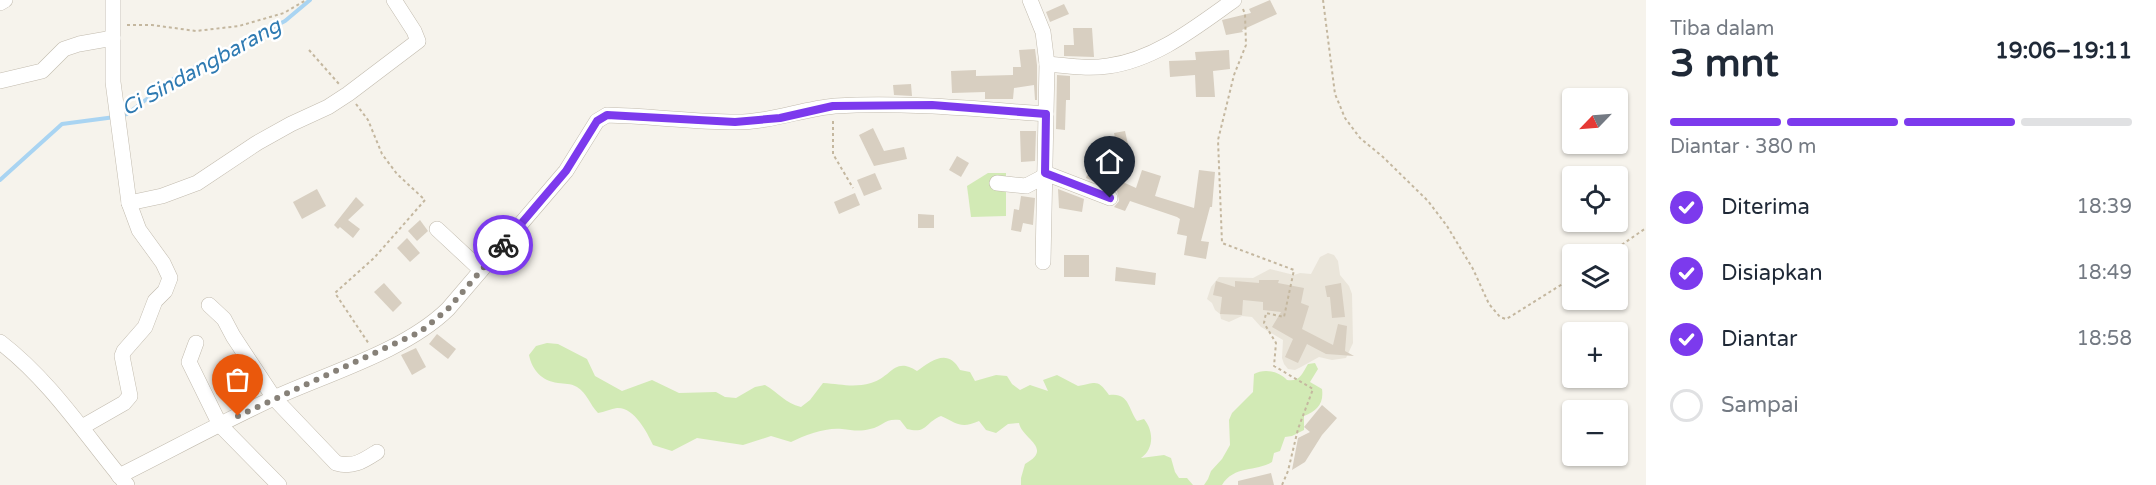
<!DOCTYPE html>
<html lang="id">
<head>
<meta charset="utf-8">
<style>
  :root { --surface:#fff; --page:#f2f2f3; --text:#1f2937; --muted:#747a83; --line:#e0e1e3; --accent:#7c3aed }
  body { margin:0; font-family:"Varela Round",sans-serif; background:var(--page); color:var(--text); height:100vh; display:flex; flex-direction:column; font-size:22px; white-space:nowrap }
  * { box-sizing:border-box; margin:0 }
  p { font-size:20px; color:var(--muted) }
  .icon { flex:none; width:33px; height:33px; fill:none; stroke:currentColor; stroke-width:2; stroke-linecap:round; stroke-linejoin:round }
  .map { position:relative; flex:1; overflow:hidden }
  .side { display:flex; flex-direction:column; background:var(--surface); width:510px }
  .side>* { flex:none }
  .needle { width:39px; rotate:245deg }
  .tools { position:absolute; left:1562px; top:88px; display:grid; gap:12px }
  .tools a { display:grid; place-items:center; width:66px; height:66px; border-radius:6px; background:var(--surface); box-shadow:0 2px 4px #0004; font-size:30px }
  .pin { position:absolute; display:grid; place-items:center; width:51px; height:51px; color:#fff; margin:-62px -26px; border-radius:50% 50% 50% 0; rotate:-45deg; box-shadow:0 0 6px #0007 }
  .pin .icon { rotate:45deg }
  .courier { position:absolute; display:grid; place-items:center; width:60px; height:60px; margin:-30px; border:4px solid #7c3aed; border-radius:50%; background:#fff; color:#222; box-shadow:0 2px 8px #0007 }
  .head em { font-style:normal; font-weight:700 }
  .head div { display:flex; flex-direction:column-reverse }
  .head { display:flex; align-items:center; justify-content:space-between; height:102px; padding:0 24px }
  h1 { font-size:39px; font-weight:700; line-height:45px }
  .bar { display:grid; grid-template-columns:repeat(4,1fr); gap:9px 6px; align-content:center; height:72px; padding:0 24px }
  .bar i { height:8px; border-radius:4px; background:var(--line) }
  .bar .on { background:var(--accent) }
  .bar p { grid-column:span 4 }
  ol { padding:0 24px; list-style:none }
  li { display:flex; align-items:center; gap:18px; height:66px }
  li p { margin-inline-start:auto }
  li .icon { padding:6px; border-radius:50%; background:var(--accent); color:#fff; stroke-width:4 }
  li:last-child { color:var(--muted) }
  li i { width:33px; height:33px; border:3px solid var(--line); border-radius:50% }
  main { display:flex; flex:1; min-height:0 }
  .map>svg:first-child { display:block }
  .residential { fill:#eae5da }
  .green { fill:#d2eab5 }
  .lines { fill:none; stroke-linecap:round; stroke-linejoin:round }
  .stream { stroke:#a9d4f2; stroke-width:4 }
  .building { fill:#d8cfc1 }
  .minor-casing { stroke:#c2bbae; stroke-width:16 }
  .path { stroke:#c4b79f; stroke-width:2; stroke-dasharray:3 3; stroke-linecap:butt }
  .minor { stroke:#fff; stroke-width:15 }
  .done { stroke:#878178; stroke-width:6; stroke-dasharray:0 10.8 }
  .route { stroke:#7c3aed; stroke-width:8 }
  .labels { text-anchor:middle; stroke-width:5; stroke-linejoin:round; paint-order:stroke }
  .water-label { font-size:21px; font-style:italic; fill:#2e7ab2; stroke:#fff }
</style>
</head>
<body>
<main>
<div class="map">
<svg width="1646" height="485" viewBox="0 0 1646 485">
  <rect width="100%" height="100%" fill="#f6f3ec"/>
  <polygon class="residential" points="1328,253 1334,255 1338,261 1340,275 1349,286 1352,294 1353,343 1346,358 1332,360 1319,357 1301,367 1295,370 1288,369 1284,364 1282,358 1283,340 1261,327 1252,317 1242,316 1229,322 1221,319 1220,314 1215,310 1212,303 1207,299 1211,287 1219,277 1253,278 1270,269 1294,275 1300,273 1311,274 1320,257"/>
  <g class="green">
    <polygon points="988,173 1006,173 1006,216 971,217 967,186"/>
    <path d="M 547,343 L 558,344 L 587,359 L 595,376 L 622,391 L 652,380 L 679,393 L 716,392 L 725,397 L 736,398 L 755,387 L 765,385 C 779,393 785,403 801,407 L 810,400 L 823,383 C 841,384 853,388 871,383 C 892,377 894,356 917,371 C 932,360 948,348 960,370 L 970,372 L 975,381 L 996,375 L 1007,376 L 1012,384 L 1020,390 L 1030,385 L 1048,391 L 1043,380 L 1057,375 L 1078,386 C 1096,383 1097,378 1109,395 C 1129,392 1128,408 1137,421 L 1144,419 C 1154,431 1154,449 1141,458 L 1164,455 L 1171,458 L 1175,472 L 1179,478 L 1187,478 L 1193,485 L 1021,485 L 1021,478 L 1025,464 C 1054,448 1022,439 1019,423 L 1008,424 L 996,433 L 986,430 L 979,421 C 961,429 958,424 941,416 C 924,423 928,434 907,429 L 900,420 C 884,418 884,426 870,429 C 859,432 852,430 842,429 C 827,427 805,435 791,442 L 771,436 L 743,445 L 697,438 L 672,451 L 653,445 C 647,432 634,407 617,408 C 611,409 604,412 598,413 C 590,405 587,393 577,387 C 570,383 565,384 558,383 C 542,381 532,370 529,355 L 536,346 Z"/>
    <path d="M 1315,363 L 1318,369 L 1310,382 L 1322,389 C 1324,404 1317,411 1304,416 L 1304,430 L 1292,436 L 1285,437 L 1280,451 L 1274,453 L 1272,462 C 1256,472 1234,465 1222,485 L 1204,485 L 1208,479 L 1211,471 L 1222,459 L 1230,445 L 1229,420 L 1232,413 L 1253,392 L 1254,374 C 1264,368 1279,371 1287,380 C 1300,382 1302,374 1308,364 Z"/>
  </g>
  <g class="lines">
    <g class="stream">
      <polyline points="122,115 127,114 176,77 285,21 310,0"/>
      <polyline points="0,180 62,124 115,117"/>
    </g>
  </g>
  <g class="building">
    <polygon points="1270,0 1277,14 1242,30 1243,32 1226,35 1222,20 1251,13 1249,9"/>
    <polygon points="1064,4 1069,14 1050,22 1046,12"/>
    <polygon points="1073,28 1092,28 1094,57 1064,56 1064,45 1074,45"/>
    <polygon points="1035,49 1037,65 1037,100 1035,100 1034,85 1014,88 1013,99 985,99 985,92 952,93 951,71 976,70 976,76 1013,75 1013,67 1021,67 1019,50"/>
    <polygon points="1229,50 1230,69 1213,71 1215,97 1196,97 1195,75 1170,77 1169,61 1196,60 1195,52"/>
    <polygon points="1057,75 1070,76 1070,100 1066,100 1065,130 1056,129"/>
    <polygon points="911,84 912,96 894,95 893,85"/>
    <polygon points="873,128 884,151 904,147 907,159 874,166 859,135"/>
    <polygon points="1020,131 1036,131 1035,161 1021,162"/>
    <polygon points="1125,131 1129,149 1118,151 1114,133"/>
    <polygon points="957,156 969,163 961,177 949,170"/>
    <polygon points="1142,170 1161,176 1155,196 1194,208 1199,170 1215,172 1212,207 1210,207 1201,241 1209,242 1206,259 1184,255 1187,236 1177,234 1180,219 1177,217 1130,201 1125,211 1114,207 1119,201 1117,191 1086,178 1087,175 1125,183 1136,188"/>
    <polygon points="875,173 882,189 864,196 857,180"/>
    <polygon points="317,189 326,206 302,219 293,202"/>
    <polygon points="1058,189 1092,202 1084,199 1082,212 1059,208"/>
    <polygon points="855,193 860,205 839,214 834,202"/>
    <polygon points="1021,196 1035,198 1033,225 1023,223 1021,232 1011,230 1014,209 1019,210"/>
    <polygon points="356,197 364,205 348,220 360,229 353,238 340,227 338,229 334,225"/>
    <polygon points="918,214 934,215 934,228 918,228"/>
    <polygon points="420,220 428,231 417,241 408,231"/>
    <polygon points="407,238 420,253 410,262 397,248"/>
    <rect x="1064" y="255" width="25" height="22"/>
    <polygon points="1116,267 1156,273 1155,285 1115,281"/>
    <polygon points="1259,280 1279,280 1278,283 1304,288 1301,303 1309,306 1302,329 1333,345 1338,324 1347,326 1345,351 1354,356 1326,354 1307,344 1298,363 1285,357 1293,339 1272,327 1281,312 1263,310 1263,302 1243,300 1242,315 1220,314 1222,297 1213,295 1216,281 1235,287 1235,281 1259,283"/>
    <polygon points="384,283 402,303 393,312 374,292"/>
    <polygon points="1341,283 1345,317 1332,318 1330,297 1327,297 1325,286"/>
    <polygon points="437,334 456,349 448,359 429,344"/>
    <polygon points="416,348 426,367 412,375 401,355"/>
    <polygon points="1322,405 1337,418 1322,435 1305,462 1292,470 1298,438 1310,432 1304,427"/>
    <polygon points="1271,473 1274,485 1238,485 1238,481"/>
  </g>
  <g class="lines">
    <g class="minor-casing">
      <g id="minor">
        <polyline points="1030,0 1043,32 1047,64 1043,262"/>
        <polyline points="0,3 5,0"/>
        <path d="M 1047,64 C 1067,66 1088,69 1108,66 C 1155,60 1196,27 1234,0"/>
        <polyline points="0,81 42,71 64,49 79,44 113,38"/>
        <polyline points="1045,173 1110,198"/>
        <polyline points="997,183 1026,186 1045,176"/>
        <polyline points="129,203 162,196 197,183 257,143 291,124 328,107 348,94 418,41 414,31 394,0"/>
        <polyline points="437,229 481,270"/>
        <path d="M 209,305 L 224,319 L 233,336 L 274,398 L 336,463 C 353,468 363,461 377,452"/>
        <path d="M 0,342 C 51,381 86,436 127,485"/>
        <polyline points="196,343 189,362 220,425 279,485"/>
        <polyline points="82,427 124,403 130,396 122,356 124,351 145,327 155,301 165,291 170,278 163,263 139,230 129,203 113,82 113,0"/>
        <path d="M 119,476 C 171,450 222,422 274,398 C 329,373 405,351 448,309 L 566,171 L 597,121 L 607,115 C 650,116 693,122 736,122 C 771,122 802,109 835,106 C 905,102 976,109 1046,114"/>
      </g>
    </g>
    <g class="path">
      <polyline points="1323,0 1335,94 1345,118 1360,138 1383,157 1428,201 1447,226 1473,269 1489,304 1500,317 1506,319 1513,315 1572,278"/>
      <polyline points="1243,9 1245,14 1246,45 1234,75 1218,140 1222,243 1294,270 1284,317 1266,313 1264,323 1276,343 1274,366 1313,389 1298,429 1288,471 1282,485"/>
      <polyline points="127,25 152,25 196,31 239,26 284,13 306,0"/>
      <polyline points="309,50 339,84"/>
      <polyline points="356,104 368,120 382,154 397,174 425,200 374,258 335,293 369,344"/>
      <polyline points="833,121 833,154 853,188"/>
      <polyline points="1607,255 1646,228"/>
    </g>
    <use href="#minor" class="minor"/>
  </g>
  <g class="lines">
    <polyline class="done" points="238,416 420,332 448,309 503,245"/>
    <polyline class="route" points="503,245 566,171 597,121 607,115 735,122 780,118 833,106 932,105 1046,114 1045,173 1110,198"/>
  </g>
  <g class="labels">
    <g class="water-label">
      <text transform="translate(201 67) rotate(-29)" y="7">Ci Sindangbarang</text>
    </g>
  </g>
</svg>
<div class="tools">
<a><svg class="needle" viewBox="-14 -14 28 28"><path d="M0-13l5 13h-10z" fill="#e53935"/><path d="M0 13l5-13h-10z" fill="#747a83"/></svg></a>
<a><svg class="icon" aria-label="locate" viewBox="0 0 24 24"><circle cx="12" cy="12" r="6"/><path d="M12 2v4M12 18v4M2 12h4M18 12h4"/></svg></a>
<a><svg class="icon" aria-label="layers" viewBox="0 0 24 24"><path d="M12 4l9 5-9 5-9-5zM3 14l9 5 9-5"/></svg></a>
<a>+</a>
<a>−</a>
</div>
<div class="pin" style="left:238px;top:416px;background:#ea580c"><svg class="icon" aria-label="bag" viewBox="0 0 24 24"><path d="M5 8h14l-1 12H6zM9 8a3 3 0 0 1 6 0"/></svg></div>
<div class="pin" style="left:1110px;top:198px;background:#1f2937"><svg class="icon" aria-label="home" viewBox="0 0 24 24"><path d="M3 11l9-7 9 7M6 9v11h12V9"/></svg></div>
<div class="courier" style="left:503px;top:245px"><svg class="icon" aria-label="bike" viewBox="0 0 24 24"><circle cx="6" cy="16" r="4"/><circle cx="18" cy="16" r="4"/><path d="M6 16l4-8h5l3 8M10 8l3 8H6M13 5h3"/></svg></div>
</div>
<section class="side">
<div class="head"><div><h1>3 mnt</h1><p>Tiba dalam</p></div><em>19:06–19:11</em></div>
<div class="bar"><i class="on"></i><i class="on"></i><i class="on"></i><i></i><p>Diantar · 380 m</p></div>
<ol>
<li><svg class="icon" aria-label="check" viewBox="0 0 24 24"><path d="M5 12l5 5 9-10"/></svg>Diterima<p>18:39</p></li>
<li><svg class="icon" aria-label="check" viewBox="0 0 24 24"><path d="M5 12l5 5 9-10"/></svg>Disiapkan<p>18:49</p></li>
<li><svg class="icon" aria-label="check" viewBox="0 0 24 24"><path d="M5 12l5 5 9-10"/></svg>Diantar<p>18:58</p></li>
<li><i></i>Sampai</li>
</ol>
</section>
</main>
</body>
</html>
